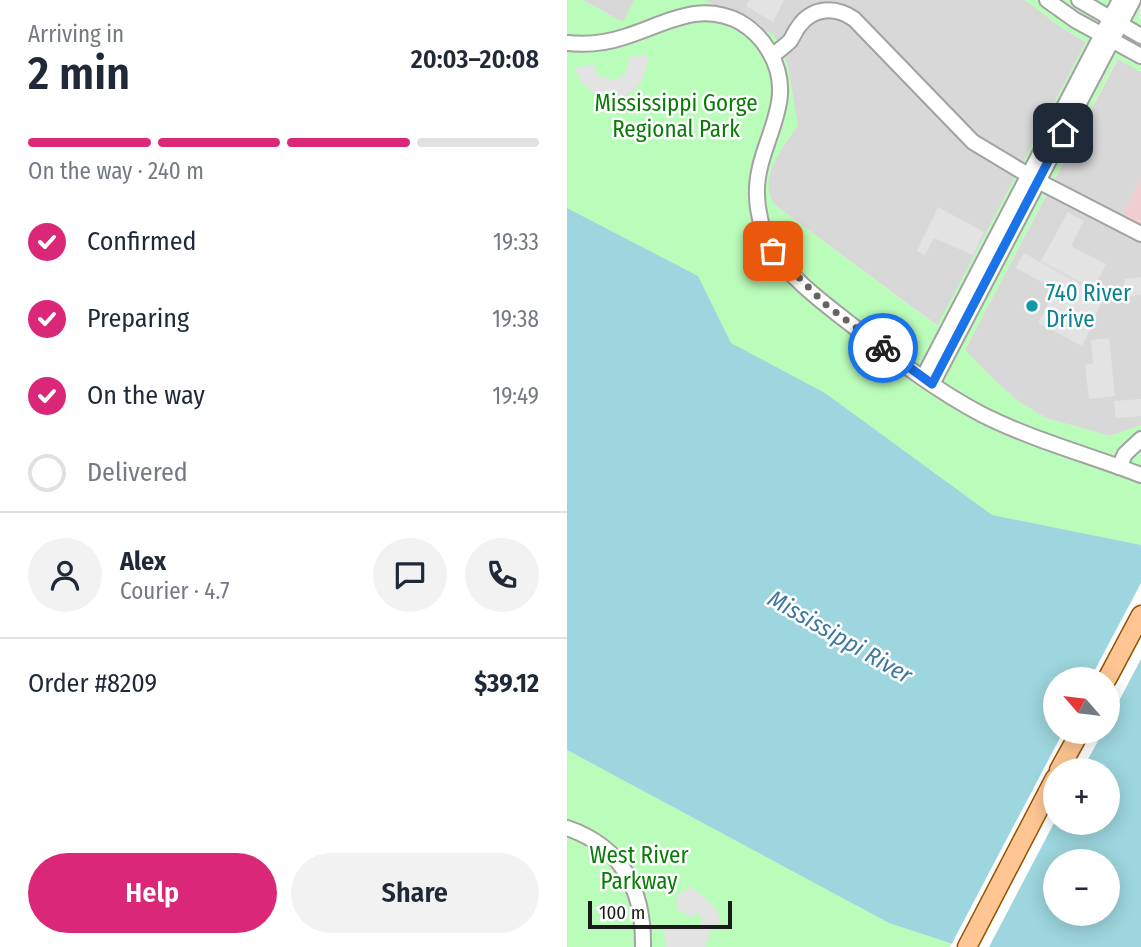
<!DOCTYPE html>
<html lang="en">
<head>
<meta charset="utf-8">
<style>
  :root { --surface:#fff; --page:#f2f2f3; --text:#1f2937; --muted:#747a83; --line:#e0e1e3; --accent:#db2777 }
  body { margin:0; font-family:"Fira Sans Condensed",sans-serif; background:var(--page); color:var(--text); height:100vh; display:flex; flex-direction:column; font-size:26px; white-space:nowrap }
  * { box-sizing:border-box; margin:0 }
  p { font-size:23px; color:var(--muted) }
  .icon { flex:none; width:38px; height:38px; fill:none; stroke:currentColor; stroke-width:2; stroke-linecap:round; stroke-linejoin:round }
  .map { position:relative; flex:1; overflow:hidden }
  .sheet { display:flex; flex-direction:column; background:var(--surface); width:567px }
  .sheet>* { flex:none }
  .needle { width:46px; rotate:298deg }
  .fabs { position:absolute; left:476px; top:667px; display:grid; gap:14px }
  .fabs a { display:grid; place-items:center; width:77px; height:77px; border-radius:50%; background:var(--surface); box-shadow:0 4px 18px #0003; font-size:35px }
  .scale { position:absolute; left:21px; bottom:18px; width:144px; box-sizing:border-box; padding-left:7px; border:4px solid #1b1b1b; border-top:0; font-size:19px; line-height:24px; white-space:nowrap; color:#1b1b1b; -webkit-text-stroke:5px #fff; paint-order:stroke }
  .pin { position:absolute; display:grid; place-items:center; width:60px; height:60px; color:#fff; margin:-30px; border-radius:14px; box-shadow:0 4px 10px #0006 }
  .courier { position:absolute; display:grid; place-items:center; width:70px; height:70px; margin:-35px; border:5px solid #1a73e8; border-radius:50%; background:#fff; color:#222; box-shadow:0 2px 9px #0007 }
  .headline em { font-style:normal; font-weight:600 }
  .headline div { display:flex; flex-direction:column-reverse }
  .headline { display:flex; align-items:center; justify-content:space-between; height:119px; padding:0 28px }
  h1 { font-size:46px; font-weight:600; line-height:52px }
  .bar { display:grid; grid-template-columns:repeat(4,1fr); gap:10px 7px; align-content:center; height:84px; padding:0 28px }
  .bar i { height:9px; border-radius:5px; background:var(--line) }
  .bar .selected { background:var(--accent) }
  .bar p { grid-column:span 4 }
  .line { display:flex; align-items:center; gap:18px; padding:0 28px; border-top:2px solid var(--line) }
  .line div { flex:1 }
  .round { display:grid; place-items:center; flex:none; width:74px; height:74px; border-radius:37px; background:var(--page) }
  ol { padding:0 28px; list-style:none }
  li { display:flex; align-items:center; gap:21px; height:77px }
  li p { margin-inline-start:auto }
  li .icon { padding:7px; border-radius:50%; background:var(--accent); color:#fff; stroke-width:4 }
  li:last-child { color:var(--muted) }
  li i { width:38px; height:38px; border:4px solid var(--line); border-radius:50% }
  .action { display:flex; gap:14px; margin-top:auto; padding:14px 28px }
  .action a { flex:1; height:80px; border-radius:42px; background:var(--accent); color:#fff; font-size:28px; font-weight:600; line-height:80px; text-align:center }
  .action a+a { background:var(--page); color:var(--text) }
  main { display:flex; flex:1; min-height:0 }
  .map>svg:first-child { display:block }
  .residential { fill:#d9d8d8 }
  .commercial { fill:#f0cdd0 }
  .park { fill:#bafcb9 }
  .parking { fill:#e3e3e3 }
  .water { fill:#9dd6de; fill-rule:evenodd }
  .pier { fill:#fff }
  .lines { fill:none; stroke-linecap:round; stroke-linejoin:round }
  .minor-casing { stroke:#a2a2a2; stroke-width:18 }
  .major-casing { stroke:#925300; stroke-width:21 }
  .minor { stroke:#fff; stroke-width:14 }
  .major { stroke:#ffc693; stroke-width:18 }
  .done { stroke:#656360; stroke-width:7; stroke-dasharray:0 12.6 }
  .route { stroke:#1a73e8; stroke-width:9 }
  .culture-dot { fill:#0f9aa8; stroke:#fff; stroke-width:2.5 }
  .labels { text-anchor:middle; stroke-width:5; stroke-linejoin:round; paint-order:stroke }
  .park-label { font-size:23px; fill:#087d06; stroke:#fff }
  .culture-label { font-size:23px; fill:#0d838f; stroke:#fff; text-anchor:start }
  .water-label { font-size:24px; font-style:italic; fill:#3f789e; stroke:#fff }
</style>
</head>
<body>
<main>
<section class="sheet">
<div class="headline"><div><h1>2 min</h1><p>Arriving in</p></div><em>20:03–20:08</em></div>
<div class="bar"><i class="selected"></i><i class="selected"></i><i class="selected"></i><i></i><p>On the way · 240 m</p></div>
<ol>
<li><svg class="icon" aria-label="check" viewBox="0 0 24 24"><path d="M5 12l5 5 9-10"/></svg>Confirmed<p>19:33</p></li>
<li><svg class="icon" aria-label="check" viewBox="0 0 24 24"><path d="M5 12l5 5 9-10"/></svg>Preparing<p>19:38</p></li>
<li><svg class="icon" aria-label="check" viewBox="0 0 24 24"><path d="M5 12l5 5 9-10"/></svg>On the way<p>19:49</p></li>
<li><i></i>Delivered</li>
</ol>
<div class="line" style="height:126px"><a class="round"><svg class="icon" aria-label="person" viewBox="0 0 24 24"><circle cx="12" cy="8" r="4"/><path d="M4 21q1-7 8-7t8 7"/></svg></a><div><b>Alex</b><p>Courier · 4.7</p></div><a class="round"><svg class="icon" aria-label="chat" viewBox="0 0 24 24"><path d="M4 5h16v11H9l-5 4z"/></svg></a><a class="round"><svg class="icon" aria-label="phone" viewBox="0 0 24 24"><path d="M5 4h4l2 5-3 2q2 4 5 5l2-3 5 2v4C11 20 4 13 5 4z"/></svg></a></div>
<div class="line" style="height:91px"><div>Order #8209</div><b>$39.12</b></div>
<div class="action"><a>Help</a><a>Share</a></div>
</section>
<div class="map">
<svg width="574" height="947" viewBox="0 0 574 947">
  <rect width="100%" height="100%" fill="#eee8e0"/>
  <g class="residential">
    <polygon points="16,0 67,0 56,22"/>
    <polygon points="138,0 458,0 495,28 519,42 371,326 208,205 201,195 200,181 205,168"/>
    <polygon points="551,59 574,72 574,179 552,222 574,234 574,425 543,436 479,418 451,401 428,381 398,350"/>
  </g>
  <polygon class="commercial" points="574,179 574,234 552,222"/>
  <g class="park">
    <path d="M 0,0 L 16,0 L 56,22 L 67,0 L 138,0 L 207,35 L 221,65 L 231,125 C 216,149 189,178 208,205 L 370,326 L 519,42 L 495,28 L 458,0 L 574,0 L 572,18 L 574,19 L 574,72 L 550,59 L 398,350 L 428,381 L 451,401 L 479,418 L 543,436 L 574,425 L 574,545 L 425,515 L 258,393 L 164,343 L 131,276 L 0,208 Z"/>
    <polygon points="0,750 322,923 395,947 0,947"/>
  </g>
  <g class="parking">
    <polygon points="182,0 217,0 206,22 179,6"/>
    <polygon points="81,55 79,70 74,82 65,92 54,97 31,96 15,83 9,72 9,68 27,64 29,72 34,77 47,80 57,75 60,70 62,57"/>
    <polygon points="371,207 417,232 406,255 367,238 358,255 350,251"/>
    <polygon points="501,212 517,221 504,246 539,264 526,289 474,261"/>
    <polygon points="457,253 537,297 515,346 471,323 489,290 449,268"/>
    <polygon points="574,277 574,295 559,297 557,279"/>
    <polygon points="542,338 548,396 522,399 518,365 526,363 524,340"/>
    <polygon points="574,399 574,416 549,418 547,401"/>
    <polygon points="123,886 145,904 150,911 154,924 146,925 138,947 99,947 97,929 122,930 132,927 135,920 133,915 129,913 125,918 108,907 112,901 109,898 115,890 118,892"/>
  </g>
  <path class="water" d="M 0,208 L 131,276 L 164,343 L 258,393 L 425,515 L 574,545 L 574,947 L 395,947 L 322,923 L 0,750 ZM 488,679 L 541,679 L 541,732 L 488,732 ZM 488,770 L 541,770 L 541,822 L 488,822 ZM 488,861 L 541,861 L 541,914 L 488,914 Z"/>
  <g class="pier">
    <polygon points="574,583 574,659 541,722 541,679 523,679"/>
    <polygon points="496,732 536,732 515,770 488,770 488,821 422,947 383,947"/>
  </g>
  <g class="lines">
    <g class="minor-casing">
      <g id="minor">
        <polyline points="480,0 508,20 574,56"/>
        <polyline points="512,0 574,36"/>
        <path d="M 0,43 C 19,45 39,43 57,37 C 97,25 131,0 173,22 C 185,29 195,39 202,51 C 232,101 192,139 190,188 C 189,209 195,232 205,249 C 220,275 254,301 277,319 C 321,353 366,389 416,415 C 466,440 522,455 574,475"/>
        <path d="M 205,56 C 211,51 218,46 223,41 C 226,37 228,31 232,26 C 246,7 268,6 287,19 L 406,142 L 471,181 L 574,234"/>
        <polyline points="356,378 553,0"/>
        <polyline points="365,384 566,0"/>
        <polyline points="552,467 558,454 574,439"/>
        <path d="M 0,828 C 56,847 77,891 76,947"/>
      </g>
    </g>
    <g class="major-casing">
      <g id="major">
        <polyline points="540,679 574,615"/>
        <polyline points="492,770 513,732"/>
        <polyline points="400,947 488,778"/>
      </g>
    </g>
    <use href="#minor" class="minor"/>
    <use href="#major" class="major"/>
  </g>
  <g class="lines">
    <polyline class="done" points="206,251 258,304 316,348"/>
    <polyline class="route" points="316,348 365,384 496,133"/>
  </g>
  <circle class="culture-dot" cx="465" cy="306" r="7"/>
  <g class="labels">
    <g class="park-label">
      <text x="109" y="111">Mississippi Gorge<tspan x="109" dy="26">Regional Park</tspan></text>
      <text x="72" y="863">West River<tspan x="72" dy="26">Parkway</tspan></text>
    </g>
    <g class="culture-label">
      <text x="479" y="301">740 River<tspan x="479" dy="26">Drive</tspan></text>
    </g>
    <g class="water-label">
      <text transform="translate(273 637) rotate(30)" y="8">Mississippi River</text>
    </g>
  </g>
</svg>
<div class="fabs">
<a><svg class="needle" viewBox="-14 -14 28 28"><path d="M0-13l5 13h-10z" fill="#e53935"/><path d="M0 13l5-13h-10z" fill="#747a83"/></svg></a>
<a>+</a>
<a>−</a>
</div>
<div class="scale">100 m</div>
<div class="pin" style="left:206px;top:251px;background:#ea580c"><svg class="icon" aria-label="bag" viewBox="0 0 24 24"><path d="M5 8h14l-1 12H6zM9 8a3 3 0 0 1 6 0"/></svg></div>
<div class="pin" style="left:496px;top:133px;background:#1f2937"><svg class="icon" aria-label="home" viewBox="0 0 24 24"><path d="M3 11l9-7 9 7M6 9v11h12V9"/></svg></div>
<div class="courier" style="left:316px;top:348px"><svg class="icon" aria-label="bike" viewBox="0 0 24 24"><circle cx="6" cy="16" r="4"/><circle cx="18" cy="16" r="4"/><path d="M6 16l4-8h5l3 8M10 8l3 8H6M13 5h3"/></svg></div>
</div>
</main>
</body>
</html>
